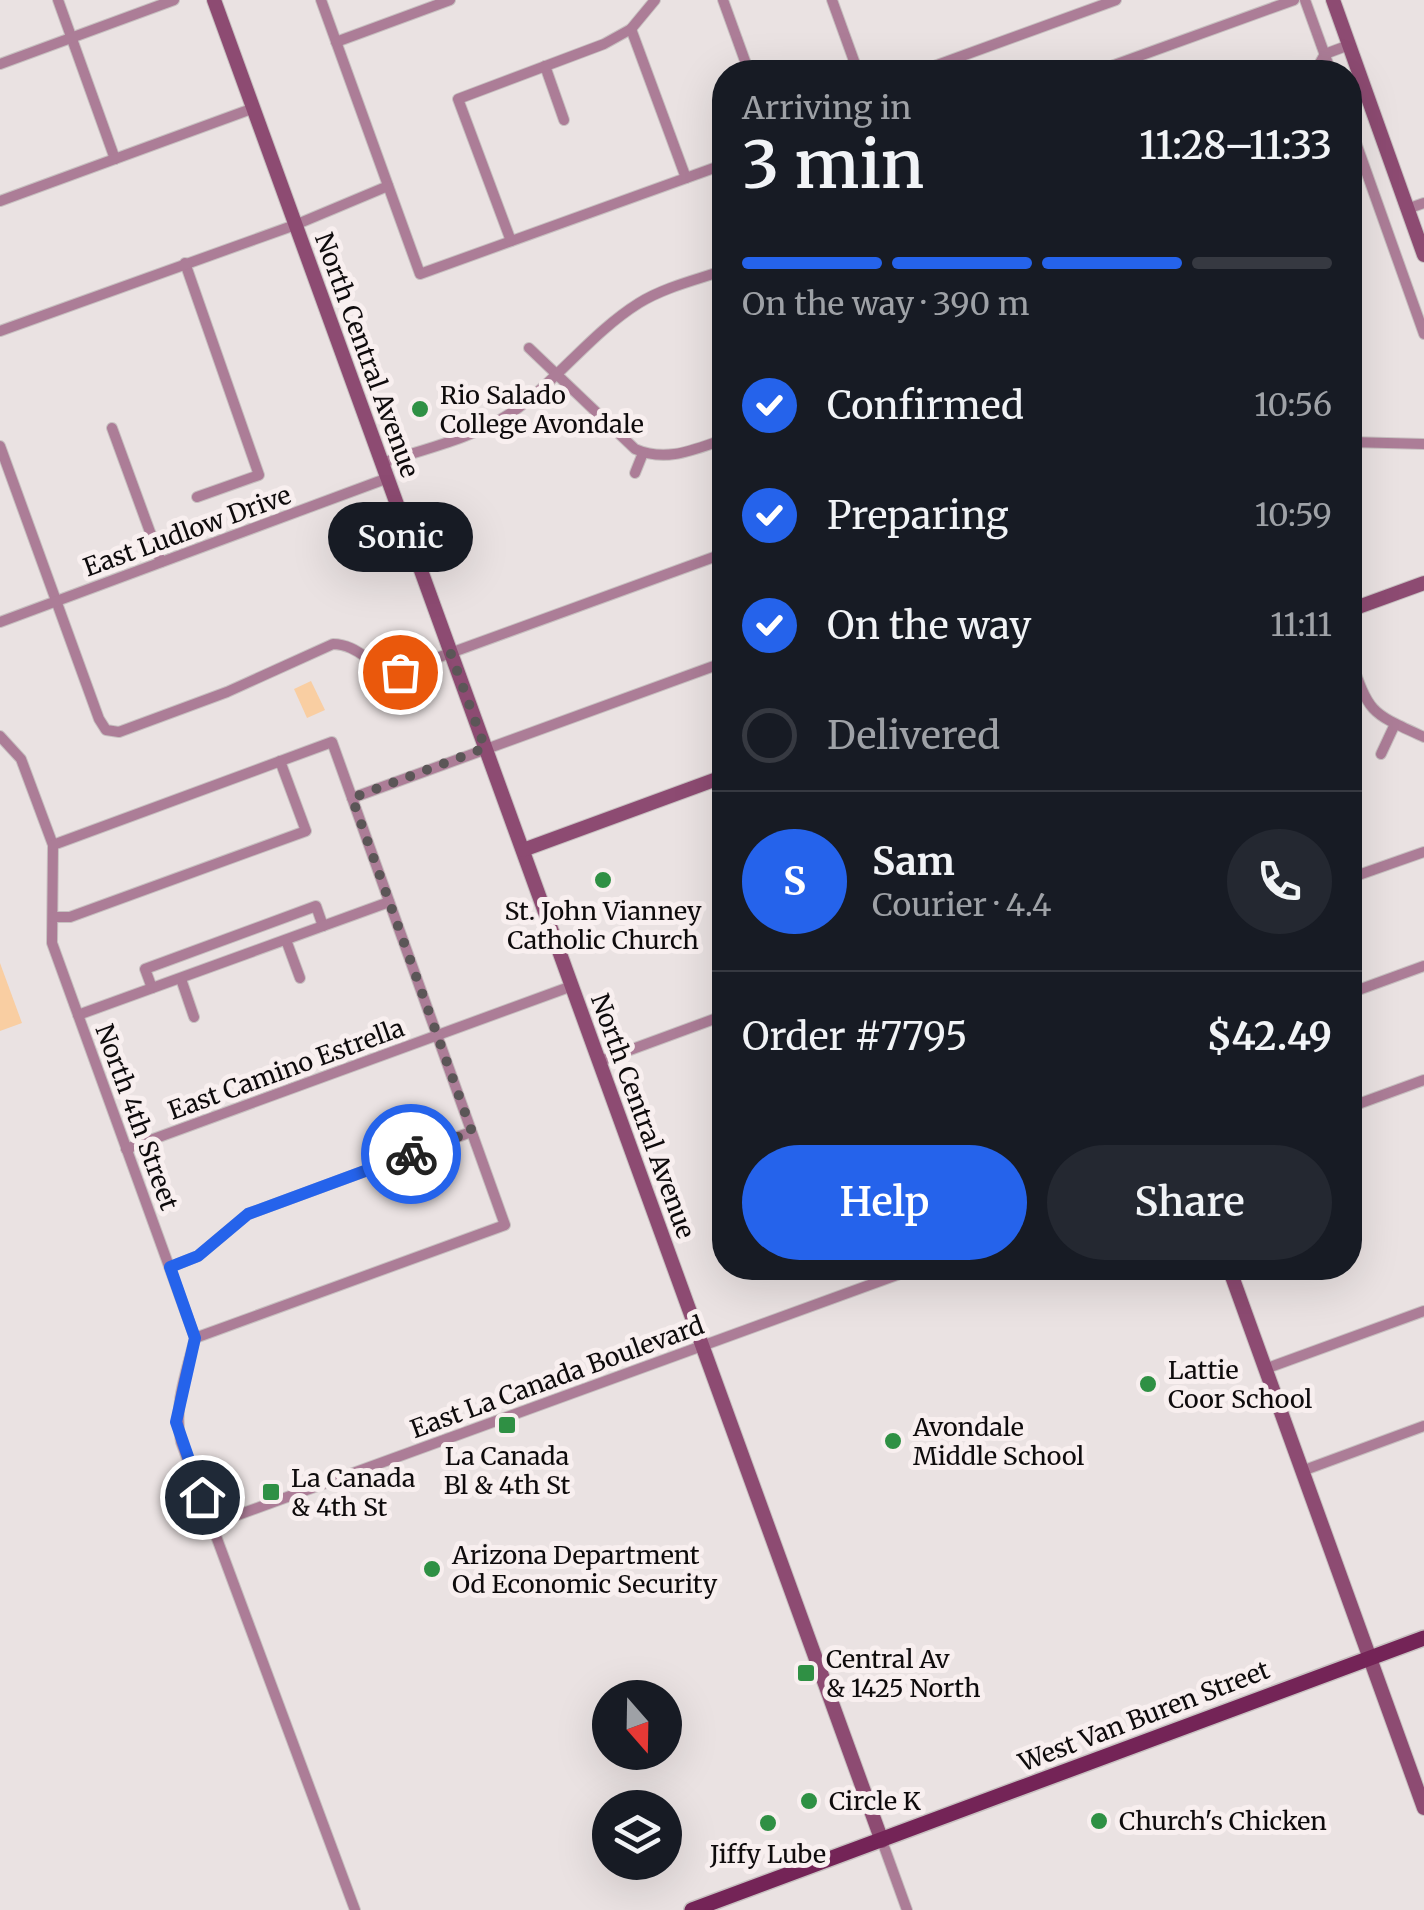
<!DOCTYPE html>
<html lang="en">
<head>
<meta charset="utf-8">
<style>
  :root { --surface:#171b24; --page:#242831; --text:#f1f3f6; --muted:#9ea1a6; --line:#363941; --accent:#2563eb }
  body { margin:0; font-family:Merriweather,serif; background:var(--page); color:var(--text); height:100vh; display:flex; flex-direction:column; font-size:38px; white-space:nowrap }
  * { box-sizing:border-box; margin:0 }
  p { font-size:32px; color:var(--muted) }
  .icon { flex:none; width:55px; height:55px; fill:none; stroke:currentColor; stroke-width:2; stroke-linecap:round; stroke-linejoin:round }
  .map { position:relative; flex:1; overflow:hidden }
  .details { position:absolute; left:712px; top:60px; width:650px; height:1220px; display:flex; flex-direction:column; background:var(--surface); border-radius:40px; box-shadow:0 10px 40px #0002 }
  .details>* { flex:none }
  .needle { width:65px; rotate:160deg }
  .fabs { position:absolute; left:592px; top:1680px; display:grid; gap:20px }
  .fabs a { display:grid; place-items:center; width:90px; height:90px; border-radius:50%; background:var(--surface); box-shadow:0 10px 40px #0002; font-size:50px }
  .pin { position:absolute; display:grid; place-items:center; width:85px; height:85px; color:#fff; margin:-42px; border:5px solid #fff; border-radius:50%; box-shadow:0 2px 10px #0007 }
  .courier { position:absolute; display:grid; place-items:center; width:100px; height:100px; margin:-50px; border:8px solid #2563eb; border-radius:50%; background:#fff; color:#222; box-shadow:0 2px 12px #0007 }
  .bubble { position:absolute; height:70px; border-radius:35px; background:var(--surface); box-shadow:0 10px 40px #0002; font-size:32px; font-weight:600; line-height:70px; text-align:center }
  .head em { font-style:normal; font-weight:600 }
  .head div { display:flex; flex-direction:column-reverse }
  .head { display:flex; align-items:center; justify-content:space-between; height:170px; padding:0 30px }
  h1 { font-size:65px; font-weight:600; line-height:75px }
  .bar { display:grid; grid-template-columns:repeat(4,1fr); gap:15px 10px; align-content:center; height:120px; padding:0 30px }
  .bar i { height:12px; border-radius:8px; background:var(--line) }
  .bar .on { background:var(--accent) }
  .bar p { grid-column:span 4 }
  .line { display:flex; align-items:center; gap:25px; padding:0 30px; border-top:2px solid var(--line) }
  .line div { flex:1 }
  .round { display:grid; place-items:center; flex:none; width:105px; height:105px; border-radius:52px; background:var(--page) }
  ol { padding:0 30px; list-style:none }
  li { display:flex; align-items:center; gap:30px; height:110px }
  li p { margin-inline-start:auto }
  li .icon { padding:10px; border-radius:50%; background:var(--accent); color:#fff; stroke-width:4 }
  li:last-child { color:var(--muted) }
  li i { width:55px; height:55px; border:5px solid var(--line); border-radius:50% }
  .primary-button { display:flex; gap:20px; margin-top:auto; padding:20px 30px }
  .primary-button a { flex:1; height:115px; border-radius:60px; background:var(--accent); color:#fff; font-size:40px; font-weight:600; line-height:115px; text-align:center }
  .primary-button a+a { background:var(--page); color:var(--text) }
  .map>svg:first-child { display:block }
  .pitch { fill:#f9cea2 }
  .lines { fill:none; stroke-linecap:round; stroke-linejoin:round }
  .street-casing { stroke:#c7c0c0; stroke-width:12 }
  .secondary-casing { stroke:#c7c0c0; stroke-width:16 }
  .primary-casing { stroke:#c7c0c0; stroke-width:18 }
  .street { stroke:#ac7d97; stroke-width:10 }
  .secondary { stroke:#8d4b72; stroke-width:14 }
  .primary { stroke:#742457; stroke-width:15 }
  .done { stroke:#5b5657; stroke-width:10; stroke-dasharray:0 18 }
  .route { stroke:#2563eb; stroke-width:12 }
  .poi-dot { fill:#2f9044; stroke:#f8efef; stroke-width:4 }
  .labels { text-anchor:middle; stroke-width:10; stroke-linejoin:round; paint-order:stroke }
  .street-label { font-size:25px; fill:#0e0b0c; stroke:#f8efef }
  .poi-label { font-size:25px; fill:#0e0b0c; stroke:#f8efef; text-anchor:start }
</style>
</head>
<body>
<div class="map">
<svg width="1424" height="1910" viewBox="0 0 1424 1910">
  <rect width="100%" height="100%" fill="#eae2e2"/>
  <g class="pitch">
    <polygon points="311,681 325,710 307,718 294,689"/>
    <polygon points="0,963 22,1023 0,1031"/>
  </g>
  <g class="lines">
    <g class="street-casing">
      <g id="street">
        <polyline points="58,0 115,159"/>
        <polyline points="321,0 420,274 725,164"/>
        <polyline points="723,0 749,72"/>
        <polyline points="832,0 858,72"/>
        <polyline points="1305,0 1331,72"/>
        <polyline points="631,29 686,178"/>
        <polyline points="336,42 450,0"/>
        <polyline points="0,64 174,0"/>
        <polyline points="545,66 564,120"/>
        <polyline points="918,72 1116,0"/>
        <polyline points="1095,72 1294,0"/>
        <polyline points="1315,72 1325,54 1349,45"/>
        <polyline points="1350,126 1424,334"/>
        <polyline points="0,201 254,108"/>
        <polyline points="1407,209 1424,203"/>
        <polyline points="511,241 458,99 604,44 631,29 655,0"/>
        <polyline points="185,263 259,475 197,497"/>
        <polyline points="0,331 295,225 388,186"/>
        <path d="M 529,348 L 635,449 C 667,463 695,449 725,439"/>
        <polyline points="112,428 161,562"/>
        <polyline points="1350,442 1424,444"/>
        <path d="M 0,446 L 99,719 L 106,730 L 119,732 L 227,692 L 333,644 C 360,644 373,671 401,671 L 725,553"/>
        <path d="M 382,463 C 424,449 474,438 511,413 C 557,381 591,333 639,303 C 665,287 696,280 725,270"/>
        <polyline points="635,473 643,453"/>
        <polyline points="0,622 388,478"/>
        <path d="M 1350,658 C 1370,714 1369,712 1424,737"/>
        <path d="M 0,736 L 21,759 L 53,845 L 52,943 L 195,1338 C 186,1373 173,1407 181,1442 L 355,1910"/>
        <polyline points="1381,754 1395,724"/>
        <polyline points="352,798 725,662"/>
        <polyline points="53,845 332,742 505,1225 195,1338"/>
        <polyline points="1350,878 1424,852"/>
        <polyline points="53,917 70,917 306,831 280,761"/>
        <polyline points="286,940 300,978"/>
        <polyline points="181,979 194,1017"/>
        <polyline points="152,988 145,969 316,906 323,926"/>
        <polyline points="1350,993 1424,966"/>
        <polyline points="78,1015 389,902"/>
        <polyline points="600,1061 725,1015"/>
        <polyline points="1350,1107 1424,1080"/>
        <polyline points="126,1149 572,986"/>
        <polyline points="170,1267 198,1256 248,1214 471,1132"/>
        <polyline points="1265,1369 1424,1311"/>
        <polyline points="1302,1471 1424,1426"/>
        <polyline points="213,1524 916,1268"/>
        <polyline points="882,1841 907,1910"/>
      </g>
    </g>
    <g class="secondary-casing">
      <g id="secondary">
        <polyline points="214,0 882,1841"/>
        <polyline points="1333,0 1424,255"/>
        <polyline points="1350,610 1424,583"/>
        <polyline points="523,850 725,776"/>
        <polyline points="1229,1268 1424,1808"/>
      </g>
    </g>
    <g class="primary-casing">
      <polyline id="primary" points="692,1910 1424,1638"/>
    </g>
    <use href="#street" class="street"/>
    <use href="#secondary" class="secondary"/>
    <use href="#primary" class="primary"/>
  </g>
  <g class="lines">
    <polyline class="done" points="400,672 451,654 485,748 352,798 472,1132 411,1154"/>
    <polyline class="route" points="202,1497 176,1422 195,1338 170,1267 198,1256 248,1214 411,1154"/>
  </g>
  <g class="poi-dot">
    <circle cx="420" cy="409" r="10"/>
    <circle cx="603" cy="880" r="10"/>
    <circle cx="1148" cy="1384" r="10"/>
    <rect x="497" y="1415" width="20" height="20" rx="5"/>
    <circle cx="893" cy="1441" r="10"/>
    <rect x="261" y="1482" width="20" height="20" rx="5"/>
    <circle cx="432" cy="1569" r="10"/>
    <rect x="796" y="1663" width="20" height="20" rx="5"/>
    <circle cx="809" cy="1801" r="10"/>
    <circle cx="1099" cy="1821" r="10"/>
    <circle cx="768" cy="1823" r="10"/>
  </g>
  <g class="labels">
    <g class="street-label">
      <text transform="translate(367 355) rotate(70)" y="9">North Central Avenue</text>
      <text transform="translate(187 531) rotate(-20)" y="9">East Ludlow Drive</text>
      <text transform="translate(286 1069) rotate(-20)" y="9">East Camino Estrella</text>
      <text transform="translate(643 1116) rotate(70)" y="9">North Central Avenue</text>
      <text transform="translate(137 1117) rotate(70)" y="9">North 4th Street</text>
      <text transform="translate(557 1377) rotate(-20)" y="9">East La Canada Boulevard</text>
      <text transform="translate(1144 1716) rotate(-21)" y="9">West Van Buren Street</text>
    </g>
    <g class="poi-label">
      <text x="440" y="404">Rio Salado<tspan x="440" dy="29">College Avondale</tspan></text>
      <text x="603" y="920" text-anchor="middle">St. John Vianney<tspan x="603" dy="29">Catholic Church</tspan></text>
      <text x="1168" y="1379">Lattie<tspan x="1168" dy="29">Coor School</tspan></text>
      <text x="913" y="1436">Avondale<tspan x="913" dy="29">Middle School</tspan></text>
      <text x="507" y="1465" text-anchor="middle">La Canada<tspan x="507" dy="29">Bl &amp; 4th St</tspan></text>
      <text x="291" y="1487">La Canada<tspan x="291" dy="29">&amp; 4th St</tspan></text>
      <text x="452" y="1564">Arizona Department<tspan x="452" dy="29">Od Economic Security</tspan></text>
      <text x="826" y="1668">Central Av<tspan x="826" dy="29">&amp; 1425 North</tspan></text>
      <text x="829" y="1810">Circle K</text>
      <text x="1119" y="1830">Church's Chicken</text>
      <text x="768" y="1863" text-anchor="middle">Jiffy Lube</text>
    </g>
  </g>
</svg>
<div class="fabs">
<a><svg class="needle" viewBox="-14 -14 28 28"><path d="M0-13l5 13h-10z" fill="#e53935"/><path d="M0 13l5-13h-10z" fill="#9ea1a6"/></svg></a>
<a><svg class="icon" aria-label="layers" viewBox="0 0 24 24"><path d="M12 4l9 5-9 5-9-5zM3 14l9 5 9-5"/></svg></a>
</div>
<div class="pin" style="left:400px;top:672px;background:#ea580c"><svg class="icon" aria-label="bag" viewBox="0 0 24 24"><path d="M5 8h14l-1 12H6zM9 8a3 3 0 0 1 6 0"/></svg></div>
<div class="pin" style="left:202px;top:1497px;background:#1f2937"><svg class="icon" aria-label="home" viewBox="0 0 24 24"><path d="M3 11l9-7 9 7M6 9v11h12V9"/></svg></div>
<div class="courier" style="left:411px;top:1154px"><svg class="icon" aria-label="bike" viewBox="0 0 24 24"><circle cx="6" cy="16" r="4"/><circle cx="18" cy="16" r="4"/><path d="M6 16l4-8h5l3 8M10 8l3 8H6M13 5h3"/></svg></div>
<div class="bubble" style="left:328px;top:502px;width:145px">Sonic</div>
<section class="details">
<div class="head"><div><h1>3 min</h1><p>Arriving in</p></div><em>11:28–11:33</em></div>
<div class="bar"><i class="on"></i><i class="on"></i><i class="on"></i><i></i><p>On the way · 390 m</p></div>
<ol>
<li><svg class="icon" aria-label="check" viewBox="0 0 24 24"><path d="M5 12l5 5 9-10"/></svg>Confirmed<p>10:56</p></li>
<li><svg class="icon" aria-label="check" viewBox="0 0 24 24"><path d="M5 12l5 5 9-10"/></svg>Preparing<p>10:59</p></li>
<li><svg class="icon" aria-label="check" viewBox="0 0 24 24"><path d="M5 12l5 5 9-10"/></svg>On the way<p>11:11</p></li>
<li><i></i>Delivered</li>
</ol>
<div class="line" style="height:180px"><b class="round" style="background:var(--accent);color:#fff">S</b><div><b>Sam</b><p>Courier · 4.4</p></div><a class="round"><svg class="icon" aria-label="phone" viewBox="0 0 24 24"><path d="M5 4h4l2 5-3 2q2 4 5 5l2-3 5 2v4C11 20 4 13 5 4z"/></svg></a></div>
<div class="line" style="height:130px"><div>Order #7795</div><b>$42.49</b></div>
<div class="primary-button"><a>Help</a><a>Share</a></div>
</section>
</div>
</body>
</html>
